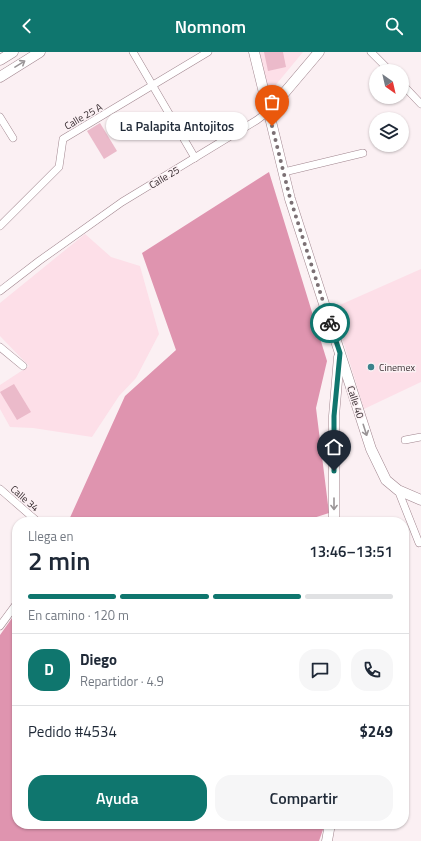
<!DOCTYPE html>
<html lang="es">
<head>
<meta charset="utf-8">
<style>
  :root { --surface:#fff; --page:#f6f6f7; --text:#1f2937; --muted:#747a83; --line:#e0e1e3; --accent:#0f766e }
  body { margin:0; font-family:"Titillium Web",sans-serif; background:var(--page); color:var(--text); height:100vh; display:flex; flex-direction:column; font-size:15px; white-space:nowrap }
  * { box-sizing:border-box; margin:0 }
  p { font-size:13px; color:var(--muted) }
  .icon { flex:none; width:22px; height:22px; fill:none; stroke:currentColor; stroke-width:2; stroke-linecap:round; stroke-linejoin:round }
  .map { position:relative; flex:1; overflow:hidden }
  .sheet { position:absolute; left:12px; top:465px; width:397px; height:312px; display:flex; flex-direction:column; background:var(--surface); border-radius:16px; box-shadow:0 1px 3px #0004 }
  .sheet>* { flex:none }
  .needle { width:26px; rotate:146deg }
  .fabs { position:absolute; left:369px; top:12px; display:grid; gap:8px }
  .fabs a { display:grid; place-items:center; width:40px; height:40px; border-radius:50%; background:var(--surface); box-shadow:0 1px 3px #0004; font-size:20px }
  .pin { position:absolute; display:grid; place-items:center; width:34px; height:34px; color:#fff; margin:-41px -17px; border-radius:50% 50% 50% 0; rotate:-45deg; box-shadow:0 0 4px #0007 }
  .pin .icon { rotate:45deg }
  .courier { position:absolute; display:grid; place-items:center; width:40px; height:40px; margin:-20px; border:3px solid #0f766e; border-radius:50%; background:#fff; color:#222; box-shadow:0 1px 5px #0007 }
  .bubble { position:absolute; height:28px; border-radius:14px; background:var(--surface); box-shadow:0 1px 3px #0004; font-size:13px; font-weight:600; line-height:28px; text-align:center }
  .headline em { font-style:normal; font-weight:600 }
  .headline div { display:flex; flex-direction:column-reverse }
  .headline { display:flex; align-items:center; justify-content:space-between; height:68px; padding:0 16px }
  h1 { font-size:26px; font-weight:600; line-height:30px }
  .bar { display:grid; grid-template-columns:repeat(4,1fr); gap:6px 4px; align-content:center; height:48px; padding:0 16px }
  .bar i { height:5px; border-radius:3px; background:var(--line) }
  .bar .active { background:var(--accent) }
  .bar p { grid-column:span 4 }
  .line { display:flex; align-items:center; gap:10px; padding:0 16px; border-top:1px solid var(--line) }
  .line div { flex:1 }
  .round { display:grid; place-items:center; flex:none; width:42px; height:42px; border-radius:16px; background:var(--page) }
  .primary-button { display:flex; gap:8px; margin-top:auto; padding:8px 16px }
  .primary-button a { flex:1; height:46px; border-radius:16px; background:var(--accent); color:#fff; font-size:16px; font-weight:600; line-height:46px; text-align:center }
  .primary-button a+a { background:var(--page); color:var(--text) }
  header { display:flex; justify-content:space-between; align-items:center; height:52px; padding:0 16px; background:var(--accent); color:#fff; font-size:18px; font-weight:600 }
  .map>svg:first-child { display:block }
  .built { fill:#fddfe8 }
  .green { fill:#ebbaca }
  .forest { fill:#df94af }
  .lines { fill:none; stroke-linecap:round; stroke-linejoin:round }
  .street-casing { stroke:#a0858e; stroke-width:8 }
  .secondary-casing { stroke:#a0858e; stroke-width:11 }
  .street { stroke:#fff; stroke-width:7 }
  .secondary { stroke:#fff; stroke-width:10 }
  .oneway { stroke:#9a9597 }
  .done { stroke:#7b7074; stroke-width:4; stroke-dasharray:0 7.2 }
  .route { stroke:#0f766e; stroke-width:5 }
  .poi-dot { fill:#3c838c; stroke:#fbf0f3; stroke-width:1.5 }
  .labels { text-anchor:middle; stroke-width:3; stroke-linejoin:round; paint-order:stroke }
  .street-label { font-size:10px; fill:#362b2f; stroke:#fbf0f3 }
  .poi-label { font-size:10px; fill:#362b2f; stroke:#fbf0f3; text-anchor:start }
</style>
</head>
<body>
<header><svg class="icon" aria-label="back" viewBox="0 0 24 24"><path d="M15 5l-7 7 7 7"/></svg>Nomnom<svg class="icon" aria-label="search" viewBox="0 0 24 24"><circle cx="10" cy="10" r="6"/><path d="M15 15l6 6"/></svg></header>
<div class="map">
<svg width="421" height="789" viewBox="0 0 421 789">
  <rect width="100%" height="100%" fill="#fbf0f3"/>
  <g class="built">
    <polygon points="258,0 303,0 269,41"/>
    <polygon points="85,182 111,205 140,214 159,282 136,326 119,344 92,385 33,376 10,375 0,357 0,333 29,314 0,284 0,251"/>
    <polygon points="421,217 421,330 364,357 333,256"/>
  </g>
  <g class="green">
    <polygon points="264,0 283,0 286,15 268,19"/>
    <polygon points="100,71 117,99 104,107 87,79"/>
    <polygon points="14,332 31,360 17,368 0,340"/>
  </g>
  <g class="forest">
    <polygon points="269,120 327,309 316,356 329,461 301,470 68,470 125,344 176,298 142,201"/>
    <polygon points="17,559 17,772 325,772 319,789 0,789 0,583"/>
  </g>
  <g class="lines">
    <g class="street-casing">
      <g id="street">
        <polyline points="133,0 195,106"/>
        <polyline points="371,0 390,19"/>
        <polyline points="402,32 421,52"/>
        <polyline points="0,65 13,86"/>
        <polyline points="284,120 363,101"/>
        <polyline points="0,174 59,115 63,87 208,0"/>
        <polyline points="0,239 39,209 122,150 257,68 269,59"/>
        <polyline points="0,295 23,314"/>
        <polyline points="405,388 421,385"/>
        <polyline points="0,437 38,470"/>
        <polyline points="398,438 419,491"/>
        <polyline points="0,574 17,551"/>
      </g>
    </g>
    <g class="secondary-casing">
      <g id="secondary">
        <polyline points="254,0 290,147 371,397 386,428 398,438 421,448"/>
        <polyline points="0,8 13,0"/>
        <polyline points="0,25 40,0"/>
        <polyline points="269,59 319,0"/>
        <polyline points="334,470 334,364 339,305"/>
        <polyline points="327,789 330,772"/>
      </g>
    </g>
    <use href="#street" class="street"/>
    <use href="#secondary" class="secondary"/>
  </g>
  <defs><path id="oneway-shaft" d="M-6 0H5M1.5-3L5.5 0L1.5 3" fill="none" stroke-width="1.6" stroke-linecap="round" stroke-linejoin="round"/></defs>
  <g class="oneway">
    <use href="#oneway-shaft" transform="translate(20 12) rotate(-32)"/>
    <use href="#oneway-shaft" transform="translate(365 378) rotate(72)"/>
    <use href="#oneway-shaft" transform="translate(334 452) rotate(90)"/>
  </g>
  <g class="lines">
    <polyline class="done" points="272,74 290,146 330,271"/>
    <polyline class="route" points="330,271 340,301 334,364 334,419"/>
  </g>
  <circle class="poi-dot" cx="371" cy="315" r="4"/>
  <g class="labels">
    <g class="street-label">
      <text transform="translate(83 64) rotate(-30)" y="4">Calle 25 A</text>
      <text transform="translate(164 125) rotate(-31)" y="4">Calle 25</text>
      <text transform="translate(356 350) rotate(72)" y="4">Calle 40</text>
      <text transform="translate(25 446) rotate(41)" y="4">Calle 34</text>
    </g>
    <g class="poi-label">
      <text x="379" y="319">Cinemex</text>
    </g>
  </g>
</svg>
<div class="fabs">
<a><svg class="needle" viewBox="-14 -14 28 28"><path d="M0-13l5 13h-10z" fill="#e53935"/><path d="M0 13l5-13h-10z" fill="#747a83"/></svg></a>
<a><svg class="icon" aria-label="layers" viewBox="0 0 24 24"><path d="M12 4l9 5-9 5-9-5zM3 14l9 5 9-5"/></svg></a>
</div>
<div class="pin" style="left:272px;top:74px;background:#ea580c"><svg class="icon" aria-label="bag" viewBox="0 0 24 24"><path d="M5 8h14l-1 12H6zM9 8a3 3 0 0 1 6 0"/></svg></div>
<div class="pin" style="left:334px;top:419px;background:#1f2937"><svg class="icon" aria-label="home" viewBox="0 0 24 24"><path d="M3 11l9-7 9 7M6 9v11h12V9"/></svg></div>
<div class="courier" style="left:330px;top:271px"><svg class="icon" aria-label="bike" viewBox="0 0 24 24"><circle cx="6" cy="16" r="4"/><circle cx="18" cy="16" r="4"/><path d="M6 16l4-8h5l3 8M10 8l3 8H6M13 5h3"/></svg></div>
<div class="bubble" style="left:106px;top:60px;width:142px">La Palapita Antojitos</div>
<section class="sheet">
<div class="headline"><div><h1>2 min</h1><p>Llega en</p></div><em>13:46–13:51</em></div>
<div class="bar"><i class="active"></i><i class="active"></i><i class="active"></i><i></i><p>En camino · 120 m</p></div>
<div class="line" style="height:72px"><b class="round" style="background:var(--accent);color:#fff">D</b><div><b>Diego</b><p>Repartidor · 4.9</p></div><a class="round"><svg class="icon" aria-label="chat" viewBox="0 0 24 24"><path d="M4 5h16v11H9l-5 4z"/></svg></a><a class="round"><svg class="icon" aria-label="phone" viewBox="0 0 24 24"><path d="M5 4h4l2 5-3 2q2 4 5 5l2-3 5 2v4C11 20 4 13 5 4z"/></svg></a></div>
<div class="line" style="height:52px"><div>Pedido #4534</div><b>$249</b></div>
<div class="primary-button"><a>Ayuda</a><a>Compartir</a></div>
</section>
</div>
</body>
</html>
